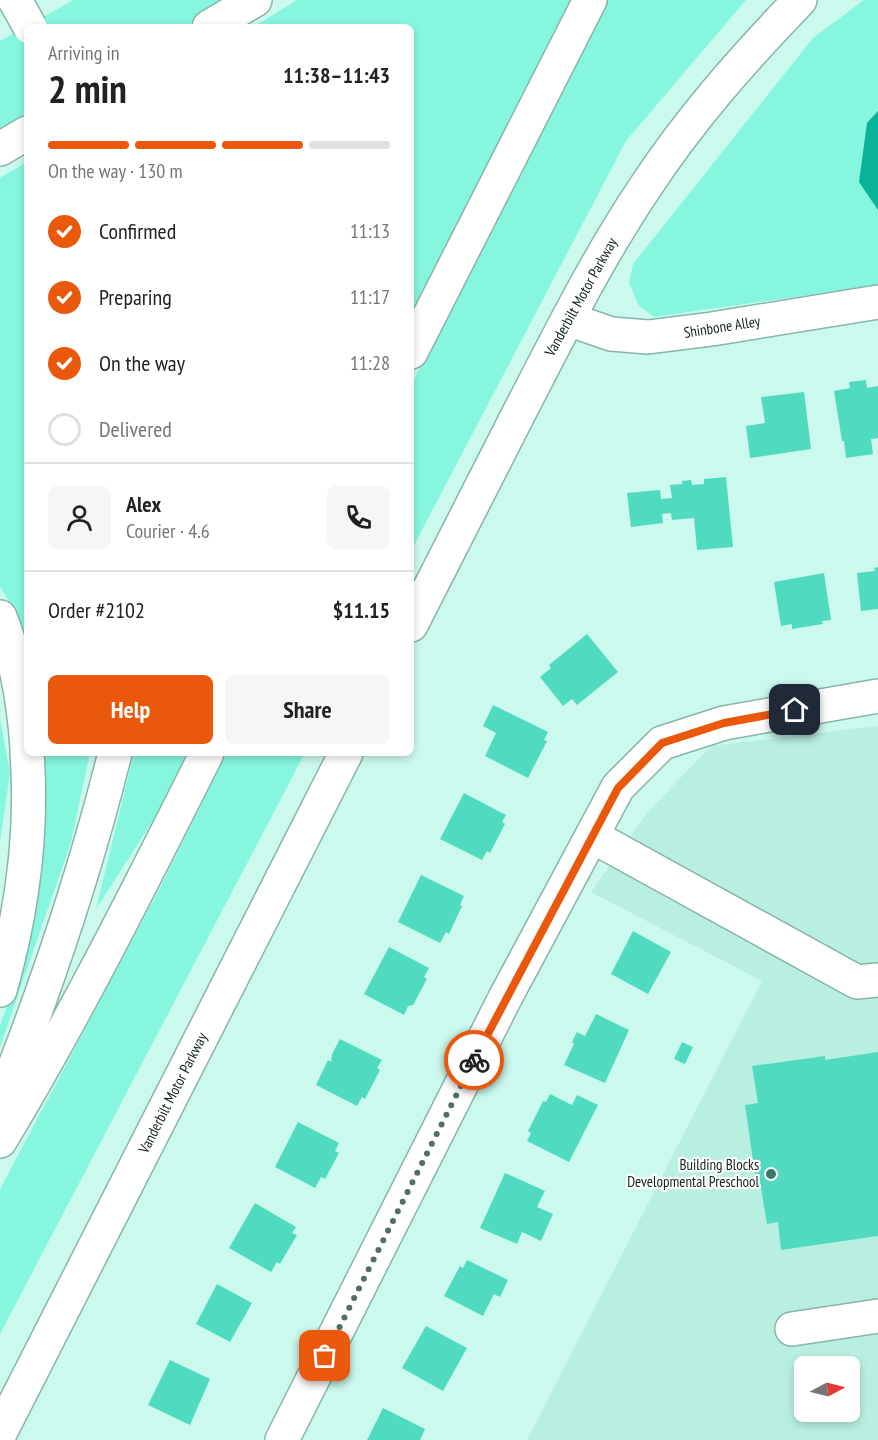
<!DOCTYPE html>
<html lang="en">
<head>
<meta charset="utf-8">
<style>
  :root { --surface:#fff; --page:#f6f6f6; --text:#222; --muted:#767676; --line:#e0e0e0; --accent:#ea580c }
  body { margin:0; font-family:"PT Sans Narrow",sans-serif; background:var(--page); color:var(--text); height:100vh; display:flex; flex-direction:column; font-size:22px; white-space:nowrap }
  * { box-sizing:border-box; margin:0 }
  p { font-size:20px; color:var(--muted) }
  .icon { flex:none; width:33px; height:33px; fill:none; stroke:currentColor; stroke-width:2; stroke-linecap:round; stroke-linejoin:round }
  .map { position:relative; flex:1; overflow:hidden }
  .side { position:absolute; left:24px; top:24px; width:390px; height:732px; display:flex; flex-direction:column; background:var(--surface); border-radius:9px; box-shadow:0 3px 9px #0003 }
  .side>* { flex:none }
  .needle { width:39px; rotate:83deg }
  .buttons { position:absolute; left:794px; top:1356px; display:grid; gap:12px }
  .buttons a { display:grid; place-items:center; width:66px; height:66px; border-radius:9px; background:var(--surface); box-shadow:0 3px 9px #0003; font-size:30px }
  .pin { position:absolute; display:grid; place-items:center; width:51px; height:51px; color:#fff; margin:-26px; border-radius:12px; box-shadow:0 3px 9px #0006 }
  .courier { position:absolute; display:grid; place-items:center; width:60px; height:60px; margin:-30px; border:4px solid #ea580c; border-radius:50%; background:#fff; color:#222; box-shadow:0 2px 8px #0007 }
  .overview em { font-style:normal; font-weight:700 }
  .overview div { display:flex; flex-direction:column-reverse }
  .overview { display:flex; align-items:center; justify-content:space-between; height:102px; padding:0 24px }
  h1 { font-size:39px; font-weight:700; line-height:45px }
  .bar { display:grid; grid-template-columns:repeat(4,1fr); gap:9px 6px; align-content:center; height:72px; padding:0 24px }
  .bar i { height:8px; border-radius:4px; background:var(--line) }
  .bar .on { background:var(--accent) }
  .bar p { grid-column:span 4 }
  .line { display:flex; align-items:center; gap:15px; padding:0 24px; border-top:2px solid var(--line) }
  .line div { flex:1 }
  .round { display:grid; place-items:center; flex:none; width:63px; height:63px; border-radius:9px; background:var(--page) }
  ol { padding:0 24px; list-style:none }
  li { display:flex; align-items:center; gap:18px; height:66px }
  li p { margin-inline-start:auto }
  li .icon { padding:6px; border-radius:50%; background:var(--accent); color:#fff; stroke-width:4 }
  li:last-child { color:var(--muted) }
  li i { width:33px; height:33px; border:3px solid var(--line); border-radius:50% }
  .button { display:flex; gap:12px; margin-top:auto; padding:12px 24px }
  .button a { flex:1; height:69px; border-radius:9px; background:var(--accent); color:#fff; font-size:24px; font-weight:700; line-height:69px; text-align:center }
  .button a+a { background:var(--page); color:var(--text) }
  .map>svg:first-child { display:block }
  .built { fill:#b9efe1; fill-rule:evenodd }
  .green { fill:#86f7de }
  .water { fill:#08b39a }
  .building { fill:#50dbc0 }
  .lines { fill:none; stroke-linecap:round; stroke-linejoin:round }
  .minor-casing { stroke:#88b4a9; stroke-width:36 }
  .major-casing { stroke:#88b4a9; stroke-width:36 }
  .highway-casing { stroke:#88b4a9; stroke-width:36 }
  .minor { stroke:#fff; stroke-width:33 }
  .major { stroke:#fff; stroke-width:33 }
  .highway { stroke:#fff; stroke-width:33 }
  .highway-bridge-casing { stroke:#88b4a9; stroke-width:36; stroke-linecap:butt }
  .highway-bridge { stroke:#fff; stroke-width:33 }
  .done { stroke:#536e67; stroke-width:6; stroke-dasharray:0 10.8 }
  .route { stroke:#ea580c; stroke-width:8 }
  .poi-dot { fill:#387b6d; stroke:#fff; stroke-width:2 }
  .labels { text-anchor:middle; stroke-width:4.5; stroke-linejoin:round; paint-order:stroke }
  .street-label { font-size:15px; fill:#12231f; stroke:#fff }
  .poi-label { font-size:15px; fill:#12231f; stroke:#fff; text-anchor:end }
</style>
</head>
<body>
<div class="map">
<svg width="878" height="1440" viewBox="0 0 878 1440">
  <rect width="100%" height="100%" fill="#ccf9ee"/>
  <path class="built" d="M 878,726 L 878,1440 L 527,1440 L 762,981 L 591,892 L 647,813 L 711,746 ZM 804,1366 L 849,1366 L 849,1412 L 804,1412 Z"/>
  <g class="green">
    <polygon points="74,0 229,0 184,27 27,27 27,119 0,134 0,41"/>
    <polygon points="297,0 573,0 411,323 411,27 253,27"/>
    <polygon points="606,0 746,0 626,141 411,551 411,386 563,82"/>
    <polygon points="864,0 878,0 878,284 837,291 654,317 639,306 629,283 633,264 813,38"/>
    <polygon points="27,162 27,660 7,598 0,587 0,178"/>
    <polygon points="0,718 10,773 0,842"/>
    <polygon points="39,753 90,753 71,842 0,1047 0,1025 16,982 38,902 43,788"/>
    <polygon points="134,753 192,753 176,785 96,909"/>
    <polygon points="227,753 305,753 0,1334 0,1189 159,890"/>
  </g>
  <polygon class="water" points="878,111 878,210 859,182 867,123"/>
  <g class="building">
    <polygon points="866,380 867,388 878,386 878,438 871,439 873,454 846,458 844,441 842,441 834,391 850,388 849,382"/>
    <polygon points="804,392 811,449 750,458 746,426 765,423 761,397"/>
    <polygon points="726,477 733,547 697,550 694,518 672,520 671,513 662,514 663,523 631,527 627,493 660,490 661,499 672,498 670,485 682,484 682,481 691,480 692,485 704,484 704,479"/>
    <polygon points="878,567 878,609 861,611 857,573 875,571 874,568"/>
    <polygon points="824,573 831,620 822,621 823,624 792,629 792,624 781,626 774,582"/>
    <polygon points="587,634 618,672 577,705 572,699 563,706 540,677 551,668 549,665"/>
    <polygon points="493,705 548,732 544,740 547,741 528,778 485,756 496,733 483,726"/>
    <polygon points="464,793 506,815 502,822 505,824 490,853 487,851 482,860 440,839"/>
    <polygon points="421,875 464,896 460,905 462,906 449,934 446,932 440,943 398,922"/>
    <polygon points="633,931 671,952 648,994 611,974"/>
    <polygon points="389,947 429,968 424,977 427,979 413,1005 408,1006 404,1015 364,994"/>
    <polygon points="596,1014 629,1030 605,1083 564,1065 574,1044 572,1042 577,1032 585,1036"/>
    <polygon points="340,1039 382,1060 377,1068 380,1070 365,1099 362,1097 357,1106 316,1085 328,1060 331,1062 332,1054"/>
    <polygon points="682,1042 693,1047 685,1064 674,1059"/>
    <polygon points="878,1052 878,1236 781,1250 778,1222 767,1224 761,1188 757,1188 745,1105 758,1103 752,1066 825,1056 825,1060"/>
    <polygon points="550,1094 572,1105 577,1095 598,1105 569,1162 527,1141 531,1133 528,1131 543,1101 546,1102"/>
    <polygon points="298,1122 339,1143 335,1151 339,1153 325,1179 321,1177 315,1188 275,1167"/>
    <polygon points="505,1173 545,1191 537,1207 553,1214 541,1241 522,1232 517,1244 480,1228"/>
    <polygon points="255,1203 296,1227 292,1233 297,1235 280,1264 277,1262 271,1272 229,1248"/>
    <polygon points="467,1260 508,1280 500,1297 494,1294 483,1316 444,1296 460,1266 463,1268"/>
    <polygon points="217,1284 252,1303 230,1342 196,1324"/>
    <polygon points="426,1326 467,1348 443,1391 402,1368"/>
    <polygon points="170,1360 210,1379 190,1425 148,1405"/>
    <polygon points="383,1408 425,1429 420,1440 367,1440"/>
  </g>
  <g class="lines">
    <g class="minor-casing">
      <g id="minor">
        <polyline points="568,319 611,334 648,337 712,329 878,302"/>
        <polyline points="592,836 857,982 878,980"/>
        <polyline points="792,1329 878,1316"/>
        <polyline points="282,1440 505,998 618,787 662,743 724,723 878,696"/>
      </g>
    </g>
    <g class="major-casing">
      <g id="major">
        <path d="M 411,625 C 447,554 484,482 520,411 C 559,336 597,259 644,189 C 689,120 743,59 800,0"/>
        <polyline points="0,1433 346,753"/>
      </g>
    </g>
    <g class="highway-casing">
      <g id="highway">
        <polyline points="209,27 255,0"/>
        <polyline points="0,149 27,133"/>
        <polyline points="411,352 590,0"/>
        <path d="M 0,617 C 17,659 24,703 27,748"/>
        <path d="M 0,990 C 22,913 33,834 27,753"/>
        <path d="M 0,1104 C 46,989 85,873 115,753"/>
        <path d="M 0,1141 C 76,1015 141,884 207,753"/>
      </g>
    </g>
    <use href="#minor" class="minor"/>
    <use href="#major" class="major"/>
    <use href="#highway" class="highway"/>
    <g class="highway-bridge-casing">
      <polyline id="highway-bridge" points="15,0 30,27"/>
    </g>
    <use href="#highway-bridge" class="highway-bridge"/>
  </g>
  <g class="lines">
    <polyline class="done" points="325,1356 474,1060"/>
    <polyline class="route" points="474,1060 618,788 662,743 724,723 795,710"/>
  </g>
  <circle class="poi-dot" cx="771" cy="1174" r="6"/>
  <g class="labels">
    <g class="street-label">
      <text transform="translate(581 297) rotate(-61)" y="5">Vanderbilt Motor Parkway</text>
      <text transform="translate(722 327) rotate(-9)" y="5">Shinbone Alley</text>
      <text transform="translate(173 1093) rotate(-63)" y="5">Vanderbilt Motor Parkway</text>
    </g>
    <g class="poi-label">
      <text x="759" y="1170">Building Blocks<tspan x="759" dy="17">Developmental Preschool</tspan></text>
    </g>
  </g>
</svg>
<div class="buttons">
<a><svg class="needle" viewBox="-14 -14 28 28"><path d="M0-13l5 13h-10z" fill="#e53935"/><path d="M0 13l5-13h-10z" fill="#767676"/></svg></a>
</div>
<div class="pin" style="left:325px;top:1356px;background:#ea580c"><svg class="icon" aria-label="bag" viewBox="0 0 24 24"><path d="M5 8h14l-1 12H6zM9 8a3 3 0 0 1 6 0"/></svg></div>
<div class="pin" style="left:795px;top:710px;background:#1f2937"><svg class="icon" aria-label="home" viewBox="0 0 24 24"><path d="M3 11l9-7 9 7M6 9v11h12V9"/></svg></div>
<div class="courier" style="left:474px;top:1060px"><svg class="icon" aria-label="bike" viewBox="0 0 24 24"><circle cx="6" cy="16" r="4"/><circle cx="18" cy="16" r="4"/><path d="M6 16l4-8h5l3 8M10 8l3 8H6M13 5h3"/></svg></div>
<section class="side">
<div class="overview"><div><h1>2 min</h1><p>Arriving in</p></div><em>11:38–11:43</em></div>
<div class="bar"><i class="on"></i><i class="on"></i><i class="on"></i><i></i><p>On the way · 130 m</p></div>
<ol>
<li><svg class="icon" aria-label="check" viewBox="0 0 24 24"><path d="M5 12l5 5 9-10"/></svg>Confirmed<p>11:13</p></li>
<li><svg class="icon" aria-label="check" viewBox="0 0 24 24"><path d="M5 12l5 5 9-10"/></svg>Preparing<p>11:17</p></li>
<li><svg class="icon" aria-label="check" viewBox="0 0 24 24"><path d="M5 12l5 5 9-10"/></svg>On the way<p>11:28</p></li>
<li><i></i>Delivered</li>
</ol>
<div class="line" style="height:108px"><a class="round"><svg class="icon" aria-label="person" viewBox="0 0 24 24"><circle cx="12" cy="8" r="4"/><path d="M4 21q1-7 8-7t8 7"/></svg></a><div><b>Alex</b><p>Courier · 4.6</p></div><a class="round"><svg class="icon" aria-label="phone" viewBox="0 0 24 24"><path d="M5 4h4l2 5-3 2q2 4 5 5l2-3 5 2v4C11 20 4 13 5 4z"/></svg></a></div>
<div class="line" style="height:78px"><div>Order #2102</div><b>$11.15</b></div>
<div class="button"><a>Help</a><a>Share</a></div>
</section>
</div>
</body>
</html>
